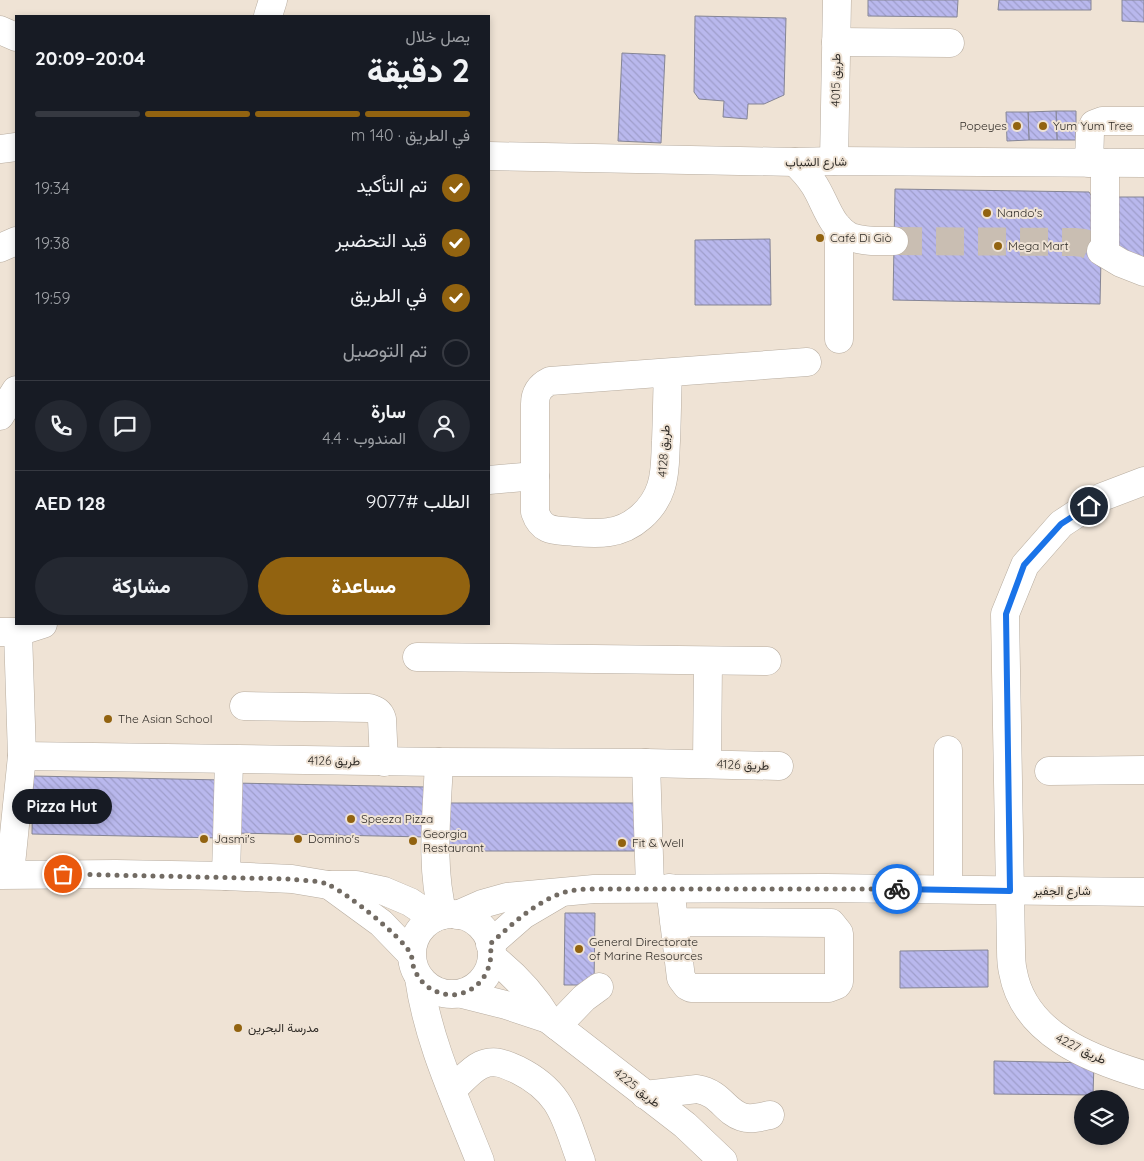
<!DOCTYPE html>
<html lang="ar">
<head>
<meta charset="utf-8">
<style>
  :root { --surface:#171b24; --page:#242831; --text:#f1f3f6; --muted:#9ea1a6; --line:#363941; --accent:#926310 }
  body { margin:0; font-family:Quicksand,Vazirmatn,sans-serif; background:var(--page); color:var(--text); direction:rtl; height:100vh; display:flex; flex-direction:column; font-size:19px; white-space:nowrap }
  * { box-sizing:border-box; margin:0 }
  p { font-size:16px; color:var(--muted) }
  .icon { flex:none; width:28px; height:28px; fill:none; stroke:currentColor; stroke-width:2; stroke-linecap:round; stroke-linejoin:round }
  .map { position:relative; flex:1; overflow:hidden; direction:ltr }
  .details { position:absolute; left:15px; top:15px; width:475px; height:610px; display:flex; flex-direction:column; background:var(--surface); border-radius:0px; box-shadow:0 2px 8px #0003; direction:rtl }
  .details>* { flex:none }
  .buttons { position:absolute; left:1074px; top:1090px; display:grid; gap:10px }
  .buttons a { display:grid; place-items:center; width:55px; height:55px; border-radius:50%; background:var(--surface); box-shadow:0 2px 8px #0003; font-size:25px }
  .pin { position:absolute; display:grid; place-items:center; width:42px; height:42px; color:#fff; margin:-21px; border:2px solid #fff; border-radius:50%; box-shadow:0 1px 5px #0007 }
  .courier { position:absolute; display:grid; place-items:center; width:50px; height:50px; margin:-25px; border:4px solid #1a73e8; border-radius:50%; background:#fff; color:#222; box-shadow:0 1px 6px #0007 }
  .bubble { position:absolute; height:35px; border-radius:18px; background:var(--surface); box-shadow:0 2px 8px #0003; font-size:16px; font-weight:800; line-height:35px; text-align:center; direction:rtl }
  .headline em { font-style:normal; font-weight:800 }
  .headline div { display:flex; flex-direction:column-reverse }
  .headline { display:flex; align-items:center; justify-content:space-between; height:85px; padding:0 20px }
  h1 { font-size:32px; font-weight:800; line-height:38px }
  .bar { display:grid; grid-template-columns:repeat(4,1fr); gap:8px 5px; align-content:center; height:60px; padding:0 20px }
  .bar i { height:6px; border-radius:4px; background:var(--line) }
  .bar .current { background:var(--accent) }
  .bar p { grid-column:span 4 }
  .line { display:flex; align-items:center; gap:12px; padding:0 20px; border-top:1px solid var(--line) }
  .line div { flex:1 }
  .round { display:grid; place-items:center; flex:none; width:52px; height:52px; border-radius:26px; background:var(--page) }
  ol { padding:0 20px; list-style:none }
  li { display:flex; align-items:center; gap:15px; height:55px }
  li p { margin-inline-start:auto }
  li .icon { padding:5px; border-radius:50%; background:var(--accent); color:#fff; stroke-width:4 }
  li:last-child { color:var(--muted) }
  li i { width:28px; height:28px; border:2px solid var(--line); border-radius:50% }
  .button { display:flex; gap:10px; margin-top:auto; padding:10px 20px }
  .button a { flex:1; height:58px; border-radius:30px; background:var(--accent); color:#fff; font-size:20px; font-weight:800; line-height:58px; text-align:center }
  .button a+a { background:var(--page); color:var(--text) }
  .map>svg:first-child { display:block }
  .building { fill:url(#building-back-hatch); stroke:#858595 }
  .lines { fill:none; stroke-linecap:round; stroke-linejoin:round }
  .minor-tunnel { stroke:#c9beb2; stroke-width:28; stroke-dasharray:28 14; stroke-linecap:butt }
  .minor-casing { stroke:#b7ac9f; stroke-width:29 }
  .minor { stroke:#fff; stroke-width:28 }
  .done { stroke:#726b63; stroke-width:5; stroke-dasharray:0 9 }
  .route { stroke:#1a73e8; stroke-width:6 }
  .poi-dot { fill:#926310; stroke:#efe3d5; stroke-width:2 }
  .labels { text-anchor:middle; stroke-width:4; stroke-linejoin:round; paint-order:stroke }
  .street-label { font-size:12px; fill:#2f2b26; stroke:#efe3d5 }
  .poi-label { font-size:12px; fill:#2f2b26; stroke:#efe3d5; text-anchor:start }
</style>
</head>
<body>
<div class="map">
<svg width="1144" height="1161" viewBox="0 0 1144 1161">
  <defs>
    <pattern id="building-back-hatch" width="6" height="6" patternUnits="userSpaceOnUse" patternTransform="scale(1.25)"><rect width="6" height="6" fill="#b9b8ed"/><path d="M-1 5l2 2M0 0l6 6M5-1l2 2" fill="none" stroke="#9f9ecb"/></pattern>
  </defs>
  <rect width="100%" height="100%" fill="#efe3d5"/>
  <g class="building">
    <polygon points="868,0 958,0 957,17 868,16"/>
    <polygon points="999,0 1091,0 1091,10 998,10"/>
    <polygon points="1122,0 1144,0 1144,22 1122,21"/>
    <polygon points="695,16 786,18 784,95 764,104 748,104 747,119 723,117 724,101 699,99 694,92"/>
    <polygon points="622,53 665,55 661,143 618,141"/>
    <polygon points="1056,111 1076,111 1076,140 1057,140"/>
    <polygon points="1056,111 1057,140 1029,140 1028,112"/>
    <polygon points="1006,112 1028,112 1029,140 1007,141"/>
    <polygon points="895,189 1089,192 1102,212 1100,304 893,300"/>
    <polygon points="1117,197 1144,197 1144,257 1117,256"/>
    <polygon points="770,239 771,305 695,305 695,240"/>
    <polygon points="33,776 222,780 221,838 32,834"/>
    <polygon points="234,783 426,787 426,837 233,833"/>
    <rect x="445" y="803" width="196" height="48"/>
    <polygon points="565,913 595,913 594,985 564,985"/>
    <polygon points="988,950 988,987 900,988 900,951"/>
    <polygon points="994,1061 1094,1063 1093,1095 994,1094"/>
  </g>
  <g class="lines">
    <polyline class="minor-tunnel" points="894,241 1074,242 1084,243 1101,251"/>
    <g class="minor-casing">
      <g id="minor">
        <polyline points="268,16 273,0"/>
        <polyline points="0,30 16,37"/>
        <polyline points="836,42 950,43"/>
        <polyline points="0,149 16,147"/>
        <polyline points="489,156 795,162 834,161 1144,163"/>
        <polyline points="834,161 837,0"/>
        <path d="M 795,162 C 802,169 808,175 813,183 C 825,200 830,228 851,237 C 864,242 880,241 894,241"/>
        <polyline points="1089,163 1090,132 1094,124 1102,121 1144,121"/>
        <polyline points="839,228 839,339"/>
        <polyline points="0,248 16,241"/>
        <polyline points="1101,251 1121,263 1144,272"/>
        <polyline points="1105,253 1105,163"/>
        <path d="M 668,373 C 667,396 667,418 666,441 C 665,456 666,472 661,487 C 654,509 633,529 609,532 C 598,534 586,533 575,532 C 556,530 542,533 535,512 L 535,404 C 535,392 540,386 550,381 L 807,362"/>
        <polyline points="0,416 16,390"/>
        <polyline points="489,480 535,476"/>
        <path d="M 1144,481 L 1102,497 L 1061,524 L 1025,565 L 1005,614 L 1011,949 C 1011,956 1011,964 1013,972 C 1024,1034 1090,1059 1144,1075"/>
        <polyline points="0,632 18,632 43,624"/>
        <polyline points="417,657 767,661"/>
        <path d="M 244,706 L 369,708 C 376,710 380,712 382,719 L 384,762"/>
        <polyline points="948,750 948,889"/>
        <polyline points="22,756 439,762 646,763 779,766"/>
        <path d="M 439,762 C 437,813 430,865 443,915"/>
        <polyline points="646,763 650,888"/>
        <polyline points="707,764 708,662"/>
        <polyline points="1049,771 1144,770"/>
        <polyline points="10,874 22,756 18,632"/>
        <polyline points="0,875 116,874 226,876 292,879 328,885 356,885 384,891 410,902 434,918"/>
        <polyline points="226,876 229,760"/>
        <polyline points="329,885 381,923 411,954"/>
        <polyline points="670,888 681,978 687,986 691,988 829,988 837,985 839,982 839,933 831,923 674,922"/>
        <circle cx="452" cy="954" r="40"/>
        <polyline points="457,915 482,904 507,897 594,889 826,888 1144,892"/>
        <polyline points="490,944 523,915 557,895"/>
        <path d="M 492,957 C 515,975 533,994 548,1019"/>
        <path d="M 419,978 C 428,1042 456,1100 480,1161"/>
        <polyline points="462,994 506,1005 548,1019 685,1125 723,1161"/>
        <polyline points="557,1026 584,998 599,987"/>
        <path d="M 452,1090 C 461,1082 470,1070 481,1065 C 495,1059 505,1064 518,1070 C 562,1092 565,1118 581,1161"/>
        <path d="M 645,1095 L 697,1089 C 721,1093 724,1111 742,1117 C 751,1120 761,1117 770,1115"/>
      </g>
    </g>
    <use href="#minor" class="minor"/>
  </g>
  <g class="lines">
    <path class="done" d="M 63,874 L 292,879 C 303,881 319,880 329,885 C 348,894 401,936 411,954 C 412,957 412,961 413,965 C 415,973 421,982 428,987 C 460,1009 497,981 490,944 C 511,925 532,905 559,894 C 573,888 597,889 612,889 L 897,889"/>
    <polyline class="route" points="897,889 1010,891 1006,614 1024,565 1061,524 1089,506"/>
  </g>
  <g class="poi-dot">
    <circle cx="1017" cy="126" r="5"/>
    <circle cx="1043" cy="126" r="5"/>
    <circle cx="987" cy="213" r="5"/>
    <circle cx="820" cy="238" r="5"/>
    <circle cx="998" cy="246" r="5"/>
    <circle cx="108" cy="719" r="5"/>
    <circle cx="351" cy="819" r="5"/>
    <circle cx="204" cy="839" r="5"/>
    <circle cx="298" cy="839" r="5"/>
    <circle cx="413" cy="841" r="5"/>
    <circle cx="622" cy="843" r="5"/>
    <circle cx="579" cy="949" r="5"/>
    <circle cx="238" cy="1028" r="5"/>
  </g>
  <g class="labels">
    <g class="street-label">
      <text transform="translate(836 80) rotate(-89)" y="4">طريق 4015</text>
      <text transform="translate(816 162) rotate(-1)" y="4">شارع الشباب</text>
      <text transform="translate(664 451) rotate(-86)" y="4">طريق 4128</text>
      <text transform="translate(334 761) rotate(1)" y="4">طريق 4126</text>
      <text transform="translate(743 765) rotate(2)" y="4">طريق 4126</text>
      <text x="1062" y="895">شارع الجفير</text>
      <text transform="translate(1081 1049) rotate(26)" y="4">طريق 4227</text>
      <text transform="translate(637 1088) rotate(38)" y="4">طريق 4225</text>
    </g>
    <g class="poi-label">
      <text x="1007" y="130" text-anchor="end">Popeyes</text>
      <text x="1053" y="130">Yum Yum Tree</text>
      <text x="997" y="217">Nando's</text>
      <text x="830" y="242">Café Di Giò</text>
      <text x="1008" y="250">Mega Mart</text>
      <text x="118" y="723">The Asian School</text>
      <text x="361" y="823">Speeza Pizza</text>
      <text x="423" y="838">Georgia<tspan x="423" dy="14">Restaurant</tspan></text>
      <text x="214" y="843">Jasmi's</text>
      <text x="308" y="843">Domino's</text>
      <text x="632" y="847">Fit &amp; Well</text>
      <text x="589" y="946">General Directorate<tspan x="589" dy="14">of Marine Resources</tspan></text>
      <text x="248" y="1032">مدرسة البحرين</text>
    </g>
  </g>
</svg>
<div class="buttons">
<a><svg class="icon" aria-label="layers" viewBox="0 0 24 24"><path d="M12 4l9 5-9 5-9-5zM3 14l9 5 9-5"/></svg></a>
</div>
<div class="pin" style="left:63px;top:874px;background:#ea580c"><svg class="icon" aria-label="bag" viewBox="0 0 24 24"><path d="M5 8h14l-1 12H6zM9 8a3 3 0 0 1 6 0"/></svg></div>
<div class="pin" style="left:1089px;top:506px;background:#1f2937"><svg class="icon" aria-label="home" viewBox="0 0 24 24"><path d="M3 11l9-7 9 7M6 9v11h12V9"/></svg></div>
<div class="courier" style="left:897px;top:889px"><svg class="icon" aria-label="bike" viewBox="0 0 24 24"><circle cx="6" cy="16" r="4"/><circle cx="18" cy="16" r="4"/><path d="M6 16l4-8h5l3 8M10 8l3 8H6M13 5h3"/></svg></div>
<div class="bubble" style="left:12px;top:789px;width:100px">Pizza Hut</div>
<section class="details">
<div class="headline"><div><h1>2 دقيقة</h1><p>يصل خلال</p></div><em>20:04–20:09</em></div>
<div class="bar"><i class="current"></i><i class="current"></i><i class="current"></i><i></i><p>في الطريق · 140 m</p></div>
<ol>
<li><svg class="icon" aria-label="check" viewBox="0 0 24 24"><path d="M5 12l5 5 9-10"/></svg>تم التأكيد<p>19:34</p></li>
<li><svg class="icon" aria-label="check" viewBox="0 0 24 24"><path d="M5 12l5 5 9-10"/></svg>قيد التحضير<p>19:38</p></li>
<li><svg class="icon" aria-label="check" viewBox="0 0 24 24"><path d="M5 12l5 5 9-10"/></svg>في الطريق<p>19:59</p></li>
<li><i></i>تم التوصيل</li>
</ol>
<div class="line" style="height:90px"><a class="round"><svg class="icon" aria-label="person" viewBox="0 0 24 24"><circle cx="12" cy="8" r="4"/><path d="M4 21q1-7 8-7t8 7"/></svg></a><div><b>سارة</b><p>المندوب · 4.4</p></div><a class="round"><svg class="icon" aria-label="chat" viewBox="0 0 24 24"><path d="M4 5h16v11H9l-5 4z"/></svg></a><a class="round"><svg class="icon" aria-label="phone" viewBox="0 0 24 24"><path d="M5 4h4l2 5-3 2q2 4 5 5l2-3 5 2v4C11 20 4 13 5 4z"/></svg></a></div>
<div class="line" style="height:65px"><div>الطلب #9077</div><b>AED 128</b></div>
<div class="button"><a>مساعدة</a><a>مشاركة</a></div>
</section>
</div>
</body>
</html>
